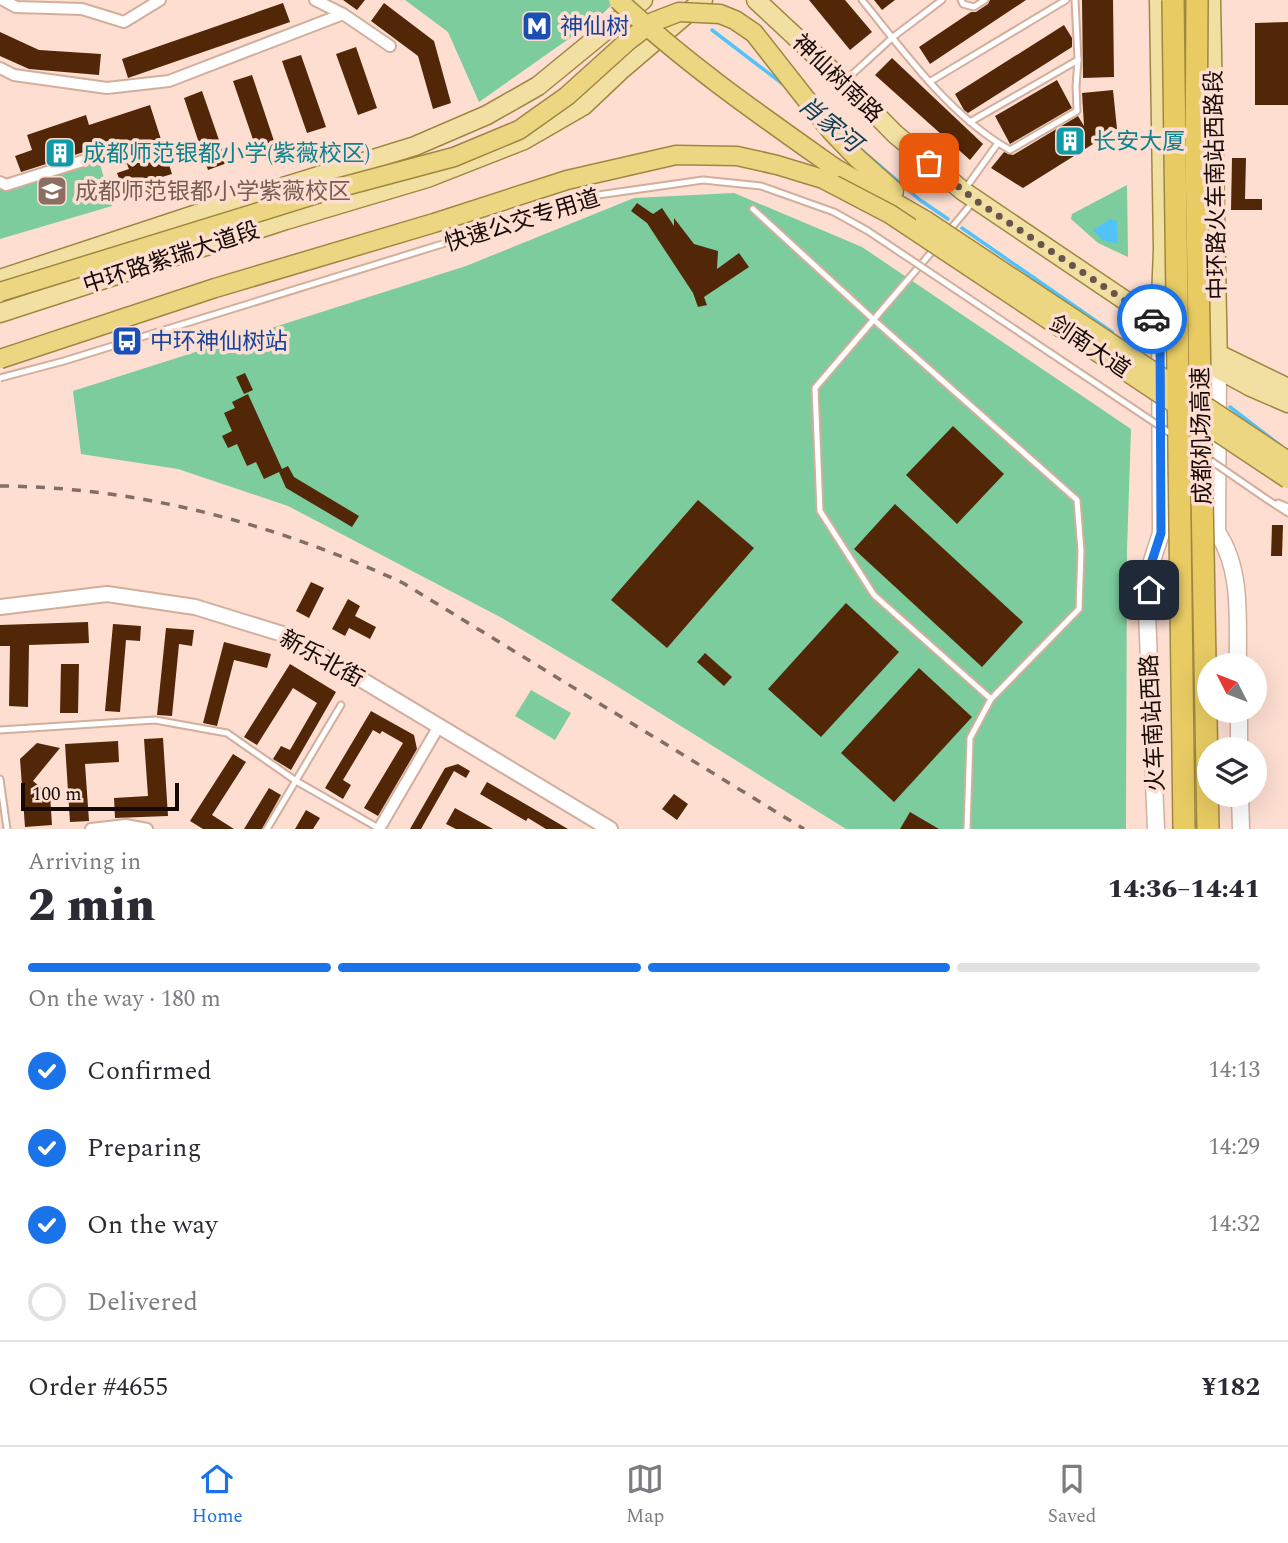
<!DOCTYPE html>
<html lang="en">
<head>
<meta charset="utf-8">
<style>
  :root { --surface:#fff; --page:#f2f2f3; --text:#2b2b33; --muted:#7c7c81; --line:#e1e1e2; --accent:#1a73e8 }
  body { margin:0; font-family:Spectral,"Noto Sans SC",serif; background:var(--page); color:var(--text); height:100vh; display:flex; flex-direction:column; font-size:26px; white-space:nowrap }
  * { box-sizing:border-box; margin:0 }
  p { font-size:23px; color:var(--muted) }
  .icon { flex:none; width:38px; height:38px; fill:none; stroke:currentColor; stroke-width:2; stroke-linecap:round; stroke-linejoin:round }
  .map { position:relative; height:829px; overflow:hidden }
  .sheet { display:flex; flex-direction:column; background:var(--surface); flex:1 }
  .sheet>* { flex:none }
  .needle { width:46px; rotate:312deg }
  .fabs { position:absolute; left:1197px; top:653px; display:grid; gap:14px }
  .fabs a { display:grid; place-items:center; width:70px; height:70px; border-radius:50%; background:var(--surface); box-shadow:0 7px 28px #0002; font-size:35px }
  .scale { position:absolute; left:21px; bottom:18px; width:158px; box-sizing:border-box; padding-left:7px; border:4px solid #170a06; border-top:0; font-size:19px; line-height:24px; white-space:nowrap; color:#170a06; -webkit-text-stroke:5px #fdded1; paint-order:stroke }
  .pin { position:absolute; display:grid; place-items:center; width:60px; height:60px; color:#fff; margin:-30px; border-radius:14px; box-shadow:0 4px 10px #0006 }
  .courier { position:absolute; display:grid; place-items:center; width:70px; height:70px; margin:-35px; border:5px solid #1a73e8; border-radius:50%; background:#fff; color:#222; box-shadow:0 2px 9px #0007 }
  .overview em { font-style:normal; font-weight:800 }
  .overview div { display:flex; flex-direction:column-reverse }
  .overview { display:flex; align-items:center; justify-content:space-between; height:119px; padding:0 28px }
  h1 { font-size:46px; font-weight:800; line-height:52px }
  .bar { display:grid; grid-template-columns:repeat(4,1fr); gap:10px 7px; align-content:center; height:84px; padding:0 28px }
  .bar i { height:9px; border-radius:5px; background:var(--line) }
  .bar .on { background:var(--accent) }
  .bar p { grid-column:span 4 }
  .line { display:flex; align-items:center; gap:18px; padding:0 28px; border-top:2px solid var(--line) }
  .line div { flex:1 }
  ol { padding:0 28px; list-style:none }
  li { display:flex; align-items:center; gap:21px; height:77px }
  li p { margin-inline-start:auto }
  li .icon { padding:7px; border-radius:50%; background:var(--accent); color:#fff; stroke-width:4 }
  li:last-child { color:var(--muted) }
  li i { width:38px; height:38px; border:4px solid var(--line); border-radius:50% }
  .tab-bar { display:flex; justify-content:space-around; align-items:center; height:98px; border-top:2px solid var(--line); background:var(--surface); font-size:19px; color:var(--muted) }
  .tab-bar a { display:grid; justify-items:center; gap:4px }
  .tab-bar .on { color:var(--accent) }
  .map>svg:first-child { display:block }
  .green { fill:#7ccc9d }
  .water { fill:#52c3f9 }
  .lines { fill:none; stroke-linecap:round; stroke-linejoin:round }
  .stream { stroke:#52c3f9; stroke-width:3.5 }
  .building { fill:#522708 }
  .service-casing { stroke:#d2ae9d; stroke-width:9 }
  .minor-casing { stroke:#d2ae9d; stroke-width:14 }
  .tertiary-casing { stroke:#d2ae9d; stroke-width:18 }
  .secondary-casing { stroke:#d2ae9d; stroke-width:19 }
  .primary-casing { stroke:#9f8742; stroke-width:21 }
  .trunk-casing { stroke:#9f8742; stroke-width:21 }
  .service { stroke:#fff; stroke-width:5 }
  .minor { stroke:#fff; stroke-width:10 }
  .tertiary { stroke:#fff; stroke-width:14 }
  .secondary { stroke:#fff; stroke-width:16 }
  .primary { stroke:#f1e0a1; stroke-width:18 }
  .trunk { stroke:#ecd682; stroke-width:18 }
  .rail { stroke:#836e66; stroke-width:3.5; stroke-dasharray:9 9; stroke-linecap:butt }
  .service-bridge-casing { stroke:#d2ae9d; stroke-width:9; stroke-linecap:butt }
  .trunk-bridge-casing { stroke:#9f8742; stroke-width:21; stroke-linecap:butt }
  .motorway-bridge-casing { stroke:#9f8742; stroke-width:24; stroke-linecap:butt }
  .service-bridge { stroke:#fff; stroke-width:5 }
  .trunk-bridge { stroke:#ecd682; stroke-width:18 }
  .motorway-bridge { stroke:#e8cb63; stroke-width:21 }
  .done { stroke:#68544d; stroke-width:7; stroke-dasharray:0 12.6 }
  .route { stroke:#1a73e8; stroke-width:9 }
  .labels { text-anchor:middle; stroke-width:7; stroke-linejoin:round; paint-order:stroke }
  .transit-label { font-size:23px; fill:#164399; stroke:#fdded1; text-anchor:start }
  .street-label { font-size:23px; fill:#170a06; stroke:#fdded1 }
  .culture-label { font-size:23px; fill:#0d838f; stroke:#fdded1; text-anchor:start }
  .education-label { font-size:23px; fill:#785e54; stroke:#fdded1; text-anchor:start }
  .water-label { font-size:24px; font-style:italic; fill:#0e3f55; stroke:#fdded1 }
</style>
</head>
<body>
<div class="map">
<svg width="1288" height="829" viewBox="0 0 1288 829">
  <rect width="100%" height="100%" fill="#fdded1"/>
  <g class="green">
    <polygon points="405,0 617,0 597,19 479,102 448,32"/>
    <polygon points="99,161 112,206 0,239 0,190"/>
    <polygon points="1127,185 1128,257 1098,243 1071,219 1072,214"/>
    <polygon points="734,193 862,247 1131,429 1127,549 1126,829 846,829 607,680 502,618 288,506 178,469 81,454 73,391 466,266 634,198"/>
    <polygon points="531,690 571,713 555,740 515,716"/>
  </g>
  <polygon class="water" points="1110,219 1117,221 1118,244 1102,240 1093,230"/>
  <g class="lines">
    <g class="stream">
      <polyline points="712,30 788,88"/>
      <polyline points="858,147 920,200 948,219"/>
      <polyline points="962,228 1112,332 1114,336"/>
      <polyline points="1230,407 1281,446"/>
    </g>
  </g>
  <g class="building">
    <polygon points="343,0 365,0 357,10"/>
    <polygon points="809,0 845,0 872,32 850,50"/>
    <polygon points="874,0 895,0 882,10"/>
    <polygon points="990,0 1026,0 930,64 919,47 971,12 976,12 988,4"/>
    <polygon points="1082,0 1113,0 1114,77 1083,78"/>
    <polygon points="283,3 290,22 128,78 122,59"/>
    <polygon points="384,3 434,41 451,103 433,109 418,56 371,21"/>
    <polygon points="1288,22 1288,105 1255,105 1255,23"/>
    <polygon points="1064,25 1072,38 1072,47 968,113 964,110 955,94"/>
    <polygon points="0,32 39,50 101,54 99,75 29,69 0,56"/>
    <polygon points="356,47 377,108 358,115 336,54"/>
    <polygon points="301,55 326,127 307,133 282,61"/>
    <polygon points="892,58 983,144 970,160 875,75"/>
    <polygon points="252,75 276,147 258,154 233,81"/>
    <polygon points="1057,80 1072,108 1010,144 995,116"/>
    <polygon points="1113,90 1117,129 1023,188 991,168 1004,152 1013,155 1078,116 1084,126 1082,93"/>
    <polygon points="202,91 227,163 208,170 184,98"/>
    <polygon points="150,105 172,174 142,183 144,190 125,196 117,173 129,169 127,164 131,157 121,145 109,144 21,172 15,156 32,150 27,135 86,115 89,125"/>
    <polygon points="1232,158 1246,158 1245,199 1262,199 1262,210 1231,210"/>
    <polygon points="637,203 653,214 662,208 674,226 674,218 694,244 718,251 717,269 739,253 749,267 704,297 707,305 698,307 693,293 647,223 631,211"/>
    <polygon points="245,373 253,390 244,394 236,377"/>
    <polygon points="248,394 282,469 288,466 294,477 359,516 352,527 286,488 279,472 264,479 256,462 247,466 237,444 228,448 222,436 232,431 224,413 235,408 232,402"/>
    <polygon points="953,426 1004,474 957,524 906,475"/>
    <polygon points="698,500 754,548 667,648 611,600"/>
    <polygon points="895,504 1023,622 982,667 854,549"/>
    <polygon points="1272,525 1283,525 1282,556 1271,556"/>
    <polygon points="311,582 324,588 309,618 296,611"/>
    <polygon points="348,599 360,606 355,616 376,627 370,639 349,628 345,636 332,629"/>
    <polygon points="846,603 899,652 821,737 768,689"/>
    <polygon points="88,622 89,643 29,645 28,707 9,706 10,646 0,646 0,625"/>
    <polygon points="113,624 141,626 140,641 126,640 120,712 105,711"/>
    <polygon points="166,628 194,630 192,646 179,644 172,716 157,715"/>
    <polygon points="224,642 271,654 267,668 234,660 217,726 203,723"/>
    <polygon points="705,653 732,677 724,686 697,662"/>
    <polygon points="61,664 79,664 78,713 60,713"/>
    <polygon points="290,664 336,692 291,770 273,759 281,746 290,750 317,703 293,688 257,745 244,737"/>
    <polygon points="919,668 972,717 894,802 841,753"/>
    <polygon points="371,711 414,735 417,749 378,816 364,808 403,743 382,731 380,734 373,730 343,780 351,785 343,799 325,788"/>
    <polygon points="163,738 168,816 115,818 114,798 148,796 144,739"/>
    <polygon points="118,741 119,762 85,764 89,821 70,822 65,744"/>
    <polygon points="37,743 60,748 33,781 50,795 52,825 25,827 20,759"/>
    <polygon points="233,754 246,762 212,815 234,829 203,829 190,821"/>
    <polygon points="458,764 470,771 466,778 454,771 421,829 410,829 445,768"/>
    <polygon points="487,782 546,816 568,829 546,829 528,818 526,821 480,794"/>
    <polygon points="269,788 281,795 262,829 244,829"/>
    <polygon points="674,794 688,804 677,820 662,809"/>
    <polygon points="455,808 493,829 456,829 446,824"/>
    <polygon points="306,810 320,818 313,829 295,829"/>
    <polygon points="910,812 939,829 900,829"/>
  </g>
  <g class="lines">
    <g class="service-casing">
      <g id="service">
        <path d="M 862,0 C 905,53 951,117 1010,150 L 1077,111 L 1076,86 L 1078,60 L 1075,0"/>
        <polyline points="961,0 963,4 974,7 985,0"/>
        <polyline points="846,80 893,37 942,0"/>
        <polyline points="931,81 1066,0"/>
        <polyline points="970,122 1078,60"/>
        <polyline points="965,189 998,143"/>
        <polyline points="753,209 874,320 1077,500 1081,551 1079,609 991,699 970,738 967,829"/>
        <polyline points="948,232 973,202"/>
        <polyline points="935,248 815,388 820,511 874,595 991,699"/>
        <polyline points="1265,498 1288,513"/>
        <polyline points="1278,503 1288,507"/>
        <polyline points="0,730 155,720 227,733 296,781 380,829"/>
        <polyline points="0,779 7,829"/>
        <polyline points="267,829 341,705"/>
      </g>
    </g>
    <g class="minor-casing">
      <g id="minor">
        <polyline points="3,0 16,7 82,9 124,22 160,0"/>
        <polyline points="315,0 343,14 390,46"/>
        <polyline points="0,68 14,75 107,88 169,81 343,14"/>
        <polyline points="0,182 6,185 111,152 123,158"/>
        <polyline points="91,829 126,825 147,829"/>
        <polyline points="379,829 439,726"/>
      </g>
    </g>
    <g class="tertiary-casing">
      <polyline id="tertiary" points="0,607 107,594 195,607 289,636 610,829"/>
    </g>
    <g class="secondary-casing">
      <g id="secondary">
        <path d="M 1218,369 L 1217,532 C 1243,570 1237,621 1238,665"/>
        <polyline points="1239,710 1239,749"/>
        <polyline points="1240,794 1241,829"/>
        <polyline points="1156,829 1147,613 1150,567 1161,533 1160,324"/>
      </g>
    </g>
    <g class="primary-casing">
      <g id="primary">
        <polyline points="756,0 844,82 895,134 963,191 1160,324 1218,369 1251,387 1288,403"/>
        <polyline points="1159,0 1163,249 1160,324"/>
        <polyline points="1211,0 1218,369"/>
        <polyline points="0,279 209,210 415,146 487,115 538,86 643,0"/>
        <polyline points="0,313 286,220 427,178 524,140 583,106 620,71 703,0"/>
        <polyline points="1210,350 1288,388"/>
      </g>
    </g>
    <g class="trunk-casing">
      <g id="trunk">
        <polyline points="857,158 894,191"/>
        <polyline points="835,168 925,220"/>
      </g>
    </g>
    <use href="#service" class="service"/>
    <use href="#minor" class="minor"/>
    <use href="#tertiary" class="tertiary"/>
    <use href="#secondary" class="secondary"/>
    <use href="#primary" class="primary"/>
    <use href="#trunk" class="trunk"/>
    <path class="rail" d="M 0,486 C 140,487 276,524 403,583 L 804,829"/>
    <g class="service-bridge-casing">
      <g id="service-bridge">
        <polyline points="0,378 64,361 452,241 584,197 703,180 761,186 834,212 868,231 1173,435"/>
        <polyline points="1207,458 1265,498"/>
      </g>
    </g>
    <g class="trunk-bridge-casing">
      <g id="trunk-bridge">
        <path d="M 618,0 C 685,63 760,115 835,168"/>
        <polyline points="925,220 1288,461"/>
        <polyline points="0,292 330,190 454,157 519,130 567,96 629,40 653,22 679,12 720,14 735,20 754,33 831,131 857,158"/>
        <polyline points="0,359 215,288 434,223 567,180 676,155 737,156 777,165 823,179 890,214 1288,479"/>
      </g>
    </g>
    <g class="motorway-bridge-casing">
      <g id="motorway-bridge">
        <polyline points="1173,0 1184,829"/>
        <polyline points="1197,0 1196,160 1208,829"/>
      </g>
    </g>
    <use href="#service-bridge" class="service-bridge"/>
    <use href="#trunk-bridge" class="trunk-bridge"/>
    <use href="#motorway-bridge" class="motorway-bridge"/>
  </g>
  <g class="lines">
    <polyline class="done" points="929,163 975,200 1152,319"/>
    <polyline class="route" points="1149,590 1150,567 1161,533 1160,324 1152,319"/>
  </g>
  <defs>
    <g id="metro-square" transform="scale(1.575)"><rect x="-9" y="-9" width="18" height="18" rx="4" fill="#1a4fb4" stroke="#fdded1"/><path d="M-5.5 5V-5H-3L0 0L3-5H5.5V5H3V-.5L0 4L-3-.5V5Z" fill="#fff"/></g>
    <g id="building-square" transform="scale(1.575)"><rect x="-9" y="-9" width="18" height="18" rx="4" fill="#0f9aa8" stroke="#fdded1"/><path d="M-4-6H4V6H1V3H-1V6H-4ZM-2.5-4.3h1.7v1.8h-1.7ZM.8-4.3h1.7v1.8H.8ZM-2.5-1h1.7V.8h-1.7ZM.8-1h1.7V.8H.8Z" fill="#fff"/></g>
    <g id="school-square" transform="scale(1.575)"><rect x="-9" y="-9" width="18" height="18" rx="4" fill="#8d6e63" stroke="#fdded1"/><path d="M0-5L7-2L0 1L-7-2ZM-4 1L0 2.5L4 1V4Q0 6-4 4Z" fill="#fff"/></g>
    <g id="bus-square" transform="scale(1.575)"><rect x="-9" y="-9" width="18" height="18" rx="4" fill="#1a4fb4" stroke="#fdded1"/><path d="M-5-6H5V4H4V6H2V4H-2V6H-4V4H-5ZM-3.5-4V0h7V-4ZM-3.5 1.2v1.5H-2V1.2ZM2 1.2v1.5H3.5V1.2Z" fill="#fff"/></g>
  </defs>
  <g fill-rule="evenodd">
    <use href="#metro-square" x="537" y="26"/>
    <use href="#building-square" x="1070" y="141"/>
    <use href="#building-square" x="60" y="153"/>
    <use href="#school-square" x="52" y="191"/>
    <use href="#bus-square" x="127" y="341"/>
  </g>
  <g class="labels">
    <g class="transit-label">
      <text x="560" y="34">神仙树</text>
      <text x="150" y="349">中环神仙树站</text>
    </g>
    <g class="street-label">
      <text transform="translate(838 78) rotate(44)" y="8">神仙树南路</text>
      <text transform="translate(1215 185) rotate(-91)" y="8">中环路火车南站西路段</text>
      <text transform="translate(522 220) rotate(-17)" y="8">快速公交专用道</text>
      <text transform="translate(171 257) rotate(-18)" y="8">中环路紫瑞大道段</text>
      <text transform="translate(1090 346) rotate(34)" y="8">剑南大道</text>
      <text transform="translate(1201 436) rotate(-91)" y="8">成都机场高速</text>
      <text transform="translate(322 658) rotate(29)" y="8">新乐北街</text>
      <text transform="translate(1152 723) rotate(-93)" y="8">火车南站西路</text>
    </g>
    <g class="culture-label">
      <text x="1093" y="149">长安大厦</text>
      <text x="83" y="161">成都师范银都小学(紫薇校区)</text>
    </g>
    <g class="education-label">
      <text x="75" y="199">成都师范银都小学紫薇校区</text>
    </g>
    <g class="water-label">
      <text transform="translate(830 124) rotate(39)" y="8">肖家河</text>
    </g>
  </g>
</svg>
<div class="fabs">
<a><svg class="needle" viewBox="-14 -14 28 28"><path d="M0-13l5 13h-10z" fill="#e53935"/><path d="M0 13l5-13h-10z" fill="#7c7c81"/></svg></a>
<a><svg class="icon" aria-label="layers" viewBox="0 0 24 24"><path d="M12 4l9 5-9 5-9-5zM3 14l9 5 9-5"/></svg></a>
</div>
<div class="scale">100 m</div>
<div class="pin" style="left:929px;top:163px;background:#ea580c"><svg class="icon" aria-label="bag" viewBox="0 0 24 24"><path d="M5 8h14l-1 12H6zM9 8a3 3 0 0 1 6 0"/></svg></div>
<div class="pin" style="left:1149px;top:590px;background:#1f2937"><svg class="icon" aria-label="home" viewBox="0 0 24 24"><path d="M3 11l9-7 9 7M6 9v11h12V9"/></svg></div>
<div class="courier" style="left:1152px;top:319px"><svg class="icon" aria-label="car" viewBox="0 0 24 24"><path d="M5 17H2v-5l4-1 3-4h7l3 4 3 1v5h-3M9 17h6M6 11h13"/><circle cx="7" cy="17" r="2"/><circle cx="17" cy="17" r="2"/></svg></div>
</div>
<section class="sheet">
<div class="overview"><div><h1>2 min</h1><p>Arriving in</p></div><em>14:36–14:41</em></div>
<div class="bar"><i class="on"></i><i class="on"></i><i class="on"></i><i></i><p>On the way · 180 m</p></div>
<ol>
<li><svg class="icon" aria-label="check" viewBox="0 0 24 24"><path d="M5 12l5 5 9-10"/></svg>Confirmed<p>14:13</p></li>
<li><svg class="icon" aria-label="check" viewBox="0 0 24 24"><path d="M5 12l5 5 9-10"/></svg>Preparing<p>14:29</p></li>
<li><svg class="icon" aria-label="check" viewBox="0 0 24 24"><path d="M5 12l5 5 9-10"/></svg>On the way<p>14:32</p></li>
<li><i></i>Delivered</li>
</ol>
<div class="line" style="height:91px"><div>Order #4655</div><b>¥182</b></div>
</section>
<nav class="tab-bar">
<a class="on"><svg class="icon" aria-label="home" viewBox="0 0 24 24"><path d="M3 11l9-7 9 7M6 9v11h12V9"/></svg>Home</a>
<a><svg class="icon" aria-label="map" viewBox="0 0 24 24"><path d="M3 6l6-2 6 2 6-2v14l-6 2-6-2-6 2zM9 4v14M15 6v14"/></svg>Map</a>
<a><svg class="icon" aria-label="saved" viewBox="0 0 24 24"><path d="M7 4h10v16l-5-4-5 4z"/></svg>Saved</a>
</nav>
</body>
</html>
